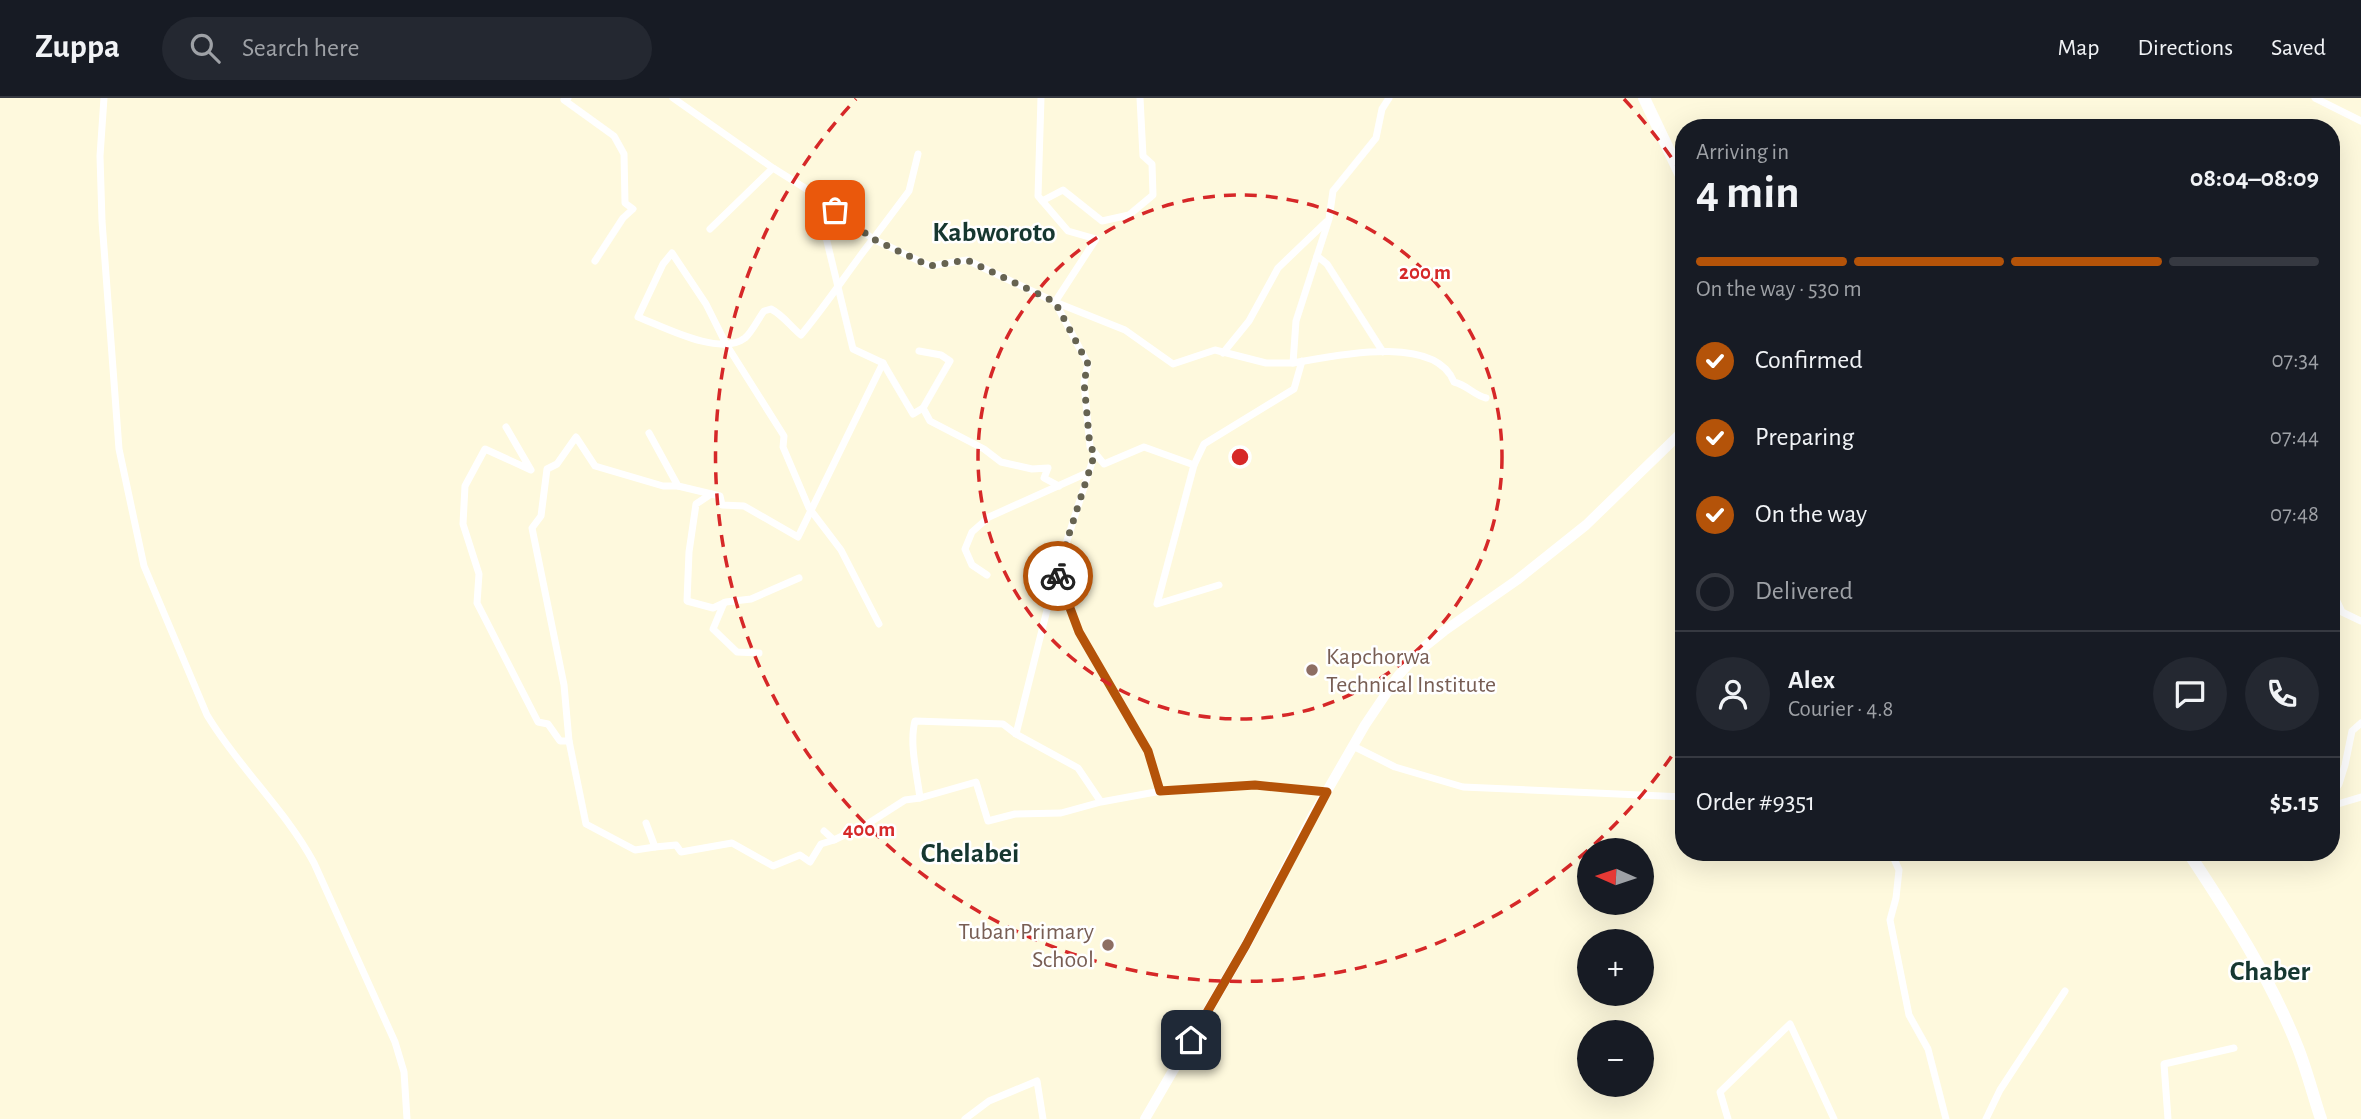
<!DOCTYPE html>
<html lang="en">
<head>
<meta charset="utf-8">
<style>
  :root { --surface:#171b24; --page:#242831; --text:#f1f3f6; --muted:#9ea1a6; --line:#363941; --accent:#b45309 }
  body { margin:0; font-family:"Alegreya Sans",sans-serif; background:var(--page); color:var(--text); height:100vh; display:flex; flex-direction:column; font-size:26px; white-space:nowrap }
  * { box-sizing:border-box; margin:0 }
  p { font-size:23px; color:var(--muted) }
  .icon { flex:none; width:38px; height:38px; fill:none; stroke:currentColor; stroke-width:2; stroke-linecap:round; stroke-linejoin:round }
  .map { position:relative; flex:1; overflow:hidden }
  .details { position:absolute; left:1675px; top:21px; width:665px; height:742px; display:flex; flex-direction:column; background:var(--surface); border-radius:28px; box-shadow:0 7px 28px #0002 }
  .details>* { flex:none }
  .needle { width:46px; rotate:273deg }
  .fabs { position:absolute; left:1577px; top:740px; display:grid; gap:14px }
  .fabs a { display:grid; place-items:center; width:77px; height:77px; border-radius:50%; background:var(--surface); box-shadow:0 7px 28px #0002; font-size:35px }
  .pin { position:absolute; display:grid; place-items:center; width:60px; height:60px; color:#fff; margin:-30px; border-radius:14px; box-shadow:0 4px 10px #0006 }
  .courier { position:absolute; display:grid; place-items:center; width:70px; height:70px; margin:-35px; border:5px solid #b45309; border-radius:50%; background:#fff; color:#222; box-shadow:0 2px 9px #0007 }
  .overview em { font-style:normal; font-weight:600 }
  .overview div { display:flex; flex-direction:column-reverse }
  .overview { display:flex; align-items:center; justify-content:space-between; height:119px; padding:0 21px }
  h1 { font-size:46px; font-weight:600; line-height:52px }
  .bar { display:grid; grid-template-columns:repeat(4,1fr); gap:10px 7px; align-content:center; height:84px; padding:0 21px }
  .bar i { height:9px; border-radius:5px; background:var(--line) }
  .bar .current { background:var(--accent) }
  .bar p { grid-column:span 4 }
  .line { display:flex; align-items:center; gap:18px; padding:0 21px; border-top:2px solid var(--line) }
  .line div { flex:1 }
  .round { display:grid; place-items:center; flex:none; width:74px; height:74px; border-radius:37px; background:var(--page) }
  ol { padding:0 21px; list-style:none }
  li { display:flex; align-items:center; gap:21px; height:77px }
  li p { margin-inline-start:auto }
  li .icon { padding:7px; border-radius:50%; background:var(--accent); color:#fff; stroke-width:4 }
  li:last-child { color:var(--muted) }
  li i { width:38px; height:38px; border:4px solid var(--line); border-radius:50% }
  header { display:flex; align-items:center; gap:42px; box-sizing:border-box; height:98px; padding:0 35px; background:var(--surface); border-bottom:2px solid var(--line) }
  header strong { font-size:33px }
  nav { display:flex; gap:38px; margin-inline-start:auto; font-size:24px }
  .search { width:490px; height:63px; background:var(--page); display:flex; align-items:center; gap:18px; box-sizing:border-box; padding:0 24px; border-radius:38px; color:var(--muted); font-size:26px }
  .map>svg:first-child { display:block }
  .lines { fill:none; stroke-linecap:round; stroke-linejoin:round }
  .street { stroke:#fff; stroke-width:7 }
  .secondary { stroke:#fff; stroke-width:10 }
  .primary { stroke:#fff; stroke-width:12 }
  .done { stroke:#666351; stroke-width:7; stroke-dasharray:0 12.6 }
  .route { stroke:#b45309; stroke-width:9 }
  .ring { fill:none; stroke:#d62828; stroke-width:3.5; stroke-dasharray:12 9 }
  .education-dot { fill:#8d6e63; stroke:#fff; stroke-width:2.5 }
  .labels { text-anchor:middle; stroke-width:5; stroke-linejoin:round; paint-order:stroke }
  .education-label { font-size:24px; fill:#785e54; stroke:#fff; text-anchor:start }
  .quarter-label { font-size:28px; font-weight:bold; fill:#163730; stroke:#fff }
  .centre { fill:#d62828; stroke:#fff; stroke-width:3.5 }
  .ring-label { font-size:21px; text-anchor:middle; font-weight:bold; fill:#d62828; stroke:#fff; stroke-width:5; stroke-linejoin:round; paint-order:stroke }
</style>
</head>
<body>
<header>
<strong>Zuppa</strong>
<div class="search"><svg class="icon" aria-label="search" viewBox="0 0 24 24"><circle cx="10" cy="10" r="6"/><path d="M15 15l6 6"/></svg>Search here</div>
<nav><a>Map</a><a>Directions</a><a>Saved</a></nav>
</header>
<div class="map">
<svg width="2361" height="1021" viewBox="0 0 2361 1021">
  <rect width="100%" height="100%" fill="#fef9dd"/>
  <g class="lines">
    <g class="street">
      <path d="M 104,0 L 100,58 L 102,123 L 119,351 L 144,468 L 207,617 C 238,669 285,711 314,765 L 395,944 L 404,974 L 407,1021"/>
      <polyline points="568,0 564,2 614,38 624,56 625,105 633,111 623,120 595,163"/>
      <polyline points="673,0 773,70"/>
      <polyline points="2315,0 2361,23"/>
      <polyline points="918,56 909,93 873,141 930,168 967,162 1055,204 1096,141 1068,133 1038,98 1041,0"/>
      <polyline points="816,98 853,251 883,265 913,316 923,310 950,263 941,257 919,253"/>
      <polyline points="1042,103 1063,92 1102,123 1129,117 1153,97 1152,66 1143,58 1140,0"/>
      <path d="M 710,131 L 773,70 L 816,97 L 873,141 C 848,173 827,206 801,237 C 791,229 783,217 771,211 L 764,213 C 758,221 752,234 745,240 C 720,259 664,229 638,219 L 663,166 L 672,155 L 706,206 L 726,246 L 784,338 L 783,349 L 809,410 L 841,452 L 879,526"/>
      <polyline points="1317,158 1329,121 1333,93 1376,40 1382,11 1389,0"/>
      <path d="M 1383,254 L 1327,166 L 1317,158 L 1296,223 L 1293,265 C 1333,258 1435,235 1454,284 C 1467,287 1474,297 1486,300"/>
      <polyline points="1223,255 1249,223 1278,170 1326,124"/>
      <polyline points="1293,265 1266,265 1215,252 1173,266 1125,232 1055,204 1088,266 1084,284 1090,349 1104,366 1144,349 1194,367 1204,346 1294,291 1302,263"/>
      <polyline points="923,310 930,323 984,351 1001,364 1032,371 1048,370 1044,380 1059,388"/>
      <polyline points="506,329 531,372 485,351 465,388 463,426 479,476 477,505 538,624 548,626 560,643 569,643 564,587 532,430 541,418 547,371 557,366 576,339 595,368 663,388 678,388"/>
      <polyline points="649,335 678,388 720,398 722,407 744,408 798,439 883,265"/>
      <polyline points="1194,367 1157,506 1219,487"/>
      <polyline points="711,396 696,406 689,454 687,503 713,510 726,504 751,501 799,480"/>
      <path d="M 1057,474 L 1079,534 L 1148,653 L 1161,693 L 1101,704 L 1078,670 L 1016,636 L 1003,626 L 915,623 C 909,645 917,676 920,700 L 976,684 L 988,723 L 1015,716 L 1061,715 L 1101,704"/>
      <polyline points="987,477 972,467 965,451 972,434 989,419 1089,374"/>
      <polyline points="2335,499 2342,514 2361,523"/>
      <polyline points="724,505 713,531 737,554 759,555"/>
      <polyline points="1016,636 1055,480 1095,355"/>
      <polyline points="569,643 586,726 635,752 655,749"/>
      <polyline points="1353,648 1395,669 1463,689 1684,699"/>
      <polyline points="1161,693 1255,687 1327,694"/>
      <polyline points="2331,698 2339,686 2345,667 2352,633 2361,625"/>
      <polyline points="2331,708 2361,699"/>
      <polyline points="646,725 655,749 676,747 681,754 732,745 773,768 800,757 810,764 821,746 834,742"/>
      <polyline points="824,733 834,742 869,725 905,702 920,700"/>
      <polyline points="1891,754 1899,772 1896,800 1890,822 1909,917 1928,951 1946,1021"/>
      <polyline points="965,1021 989,1003 1037,983 1043,1021"/>
      <polyline points="1728,1021 1720,994 1790,926 1834,1021"/>
      <polyline points="1986,1021 2000,992 2065,893"/>
      <polyline points="2168,1021 2164,966 2234,950"/>
    </g>
    <polyline class="secondary" points="1145,1021 1246,847 1312,719 1365,627 1398,578 1424,549 1444,533 1517,482 1586,427 1684,332"/>
    <g class="primary">
      <polyline points="1644,0 1684,84"/>
      <path d="M 2188,754 C 2229,816 2271,881 2298,950 C 2307,973 2313,997 2321,1021"/>
    </g>
  </g>
  <g class="lines">
    <polyline class="done" points="835,112 873,141 930,168 967,162 1055,204 1088,266 1084,284 1090,349 1095,355 1057,474 1058,478"/>
    <polyline class="route" points="1058,478 1079,534 1148,653 1160,693 1255,687 1327,694 1246,847 1191,942"/>
  </g>
  <g class="ring">
    <circle cx="1240" cy="359" r="262"/>
    <path d="M1683 641A525 525 0 1 1 856 1M1624 1A525 525 0 0 1 1683 77"/>
  </g>
  <g class="education-dot">
    <circle cx="1312" cy="572" r="7"/>
    <circle cx="1108" cy="847" r="7"/>
  </g>
  <g class="labels">
    <g class="education-label">
      <text x="1326" y="566">Kapchorwa<tspan x="1326" dy="28">Technical Institute</tspan></text>
      <text x="1094" y="841" text-anchor="end">Tuban Primary<tspan x="1094" dy="28">School</tspan></text>
    </g>
    <g class="quarter-label">
      <text x="994" y="143">Kabworoto</text>
      <text x="970" y="764">Chelabei</text>
      <text x="2270" y="882">Chaber</text>
    </g>
  </g>
  <circle cx="1240" cy="359" r="10" class="centre"/>
  <g class="ring-label">
    <text x="1425" y="181">200 m</text>
    <text x="869" y="738">400 m</text>
  </g>
</svg>
<div class="fabs">
<a><svg class="needle" viewBox="-14 -14 28 28"><path d="M0-13l5 13h-10z" fill="#e53935"/><path d="M0 13l5-13h-10z" fill="#9ea1a6"/></svg></a>
<a>+</a>
<a>−</a>
</div>
<div class="pin" style="left:835px;top:112px;background:#ea580c"><svg class="icon" aria-label="bag" viewBox="0 0 24 24"><path d="M5 8h14l-1 12H6zM9 8a3 3 0 0 1 6 0"/></svg></div>
<div class="pin" style="left:1191px;top:942px;background:#1f2937"><svg class="icon" aria-label="home" viewBox="0 0 24 24"><path d="M3 11l9-7 9 7M6 9v11h12V9"/></svg></div>
<div class="courier" style="left:1058px;top:478px"><svg class="icon" aria-label="bike" viewBox="0 0 24 24"><circle cx="6" cy="16" r="4"/><circle cx="18" cy="16" r="4"/><path d="M6 16l4-8h5l3 8M10 8l3 8H6M13 5h3"/></svg></div>
<section class="details">
<div class="overview"><div><h1>4 min</h1><p>Arriving in</p></div><em>08:04–08:09</em></div>
<div class="bar"><i class="current"></i><i class="current"></i><i class="current"></i><i></i><p>On the way · 530 m</p></div>
<ol>
<li><svg class="icon" aria-label="check" viewBox="0 0 24 24"><path d="M5 12l5 5 9-10"/></svg>Confirmed<p>07:34</p></li>
<li><svg class="icon" aria-label="check" viewBox="0 0 24 24"><path d="M5 12l5 5 9-10"/></svg>Preparing<p>07:44</p></li>
<li><svg class="icon" aria-label="check" viewBox="0 0 24 24"><path d="M5 12l5 5 9-10"/></svg>On the way<p>07:48</p></li>
<li><i></i>Delivered</li>
</ol>
<div class="line" style="height:126px"><a class="round"><svg class="icon" aria-label="person" viewBox="0 0 24 24"><circle cx="12" cy="8" r="4"/><path d="M4 21q1-7 8-7t8 7"/></svg></a><div><b>Alex</b><p>Courier · 4.8</p></div><a class="round"><svg class="icon" aria-label="chat" viewBox="0 0 24 24"><path d="M4 5h16v11H9l-5 4z"/></svg></a><a class="round"><svg class="icon" aria-label="phone" viewBox="0 0 24 24"><path d="M5 4h4l2 5-3 2q2 4 5 5l2-3 5 2v4C11 20 4 13 5 4z"/></svg></a></div>
<div class="line" style="height:91px"><div>Order #9351</div><b>$5.15</b></div>
</section>
</div>
</body>
</html>
